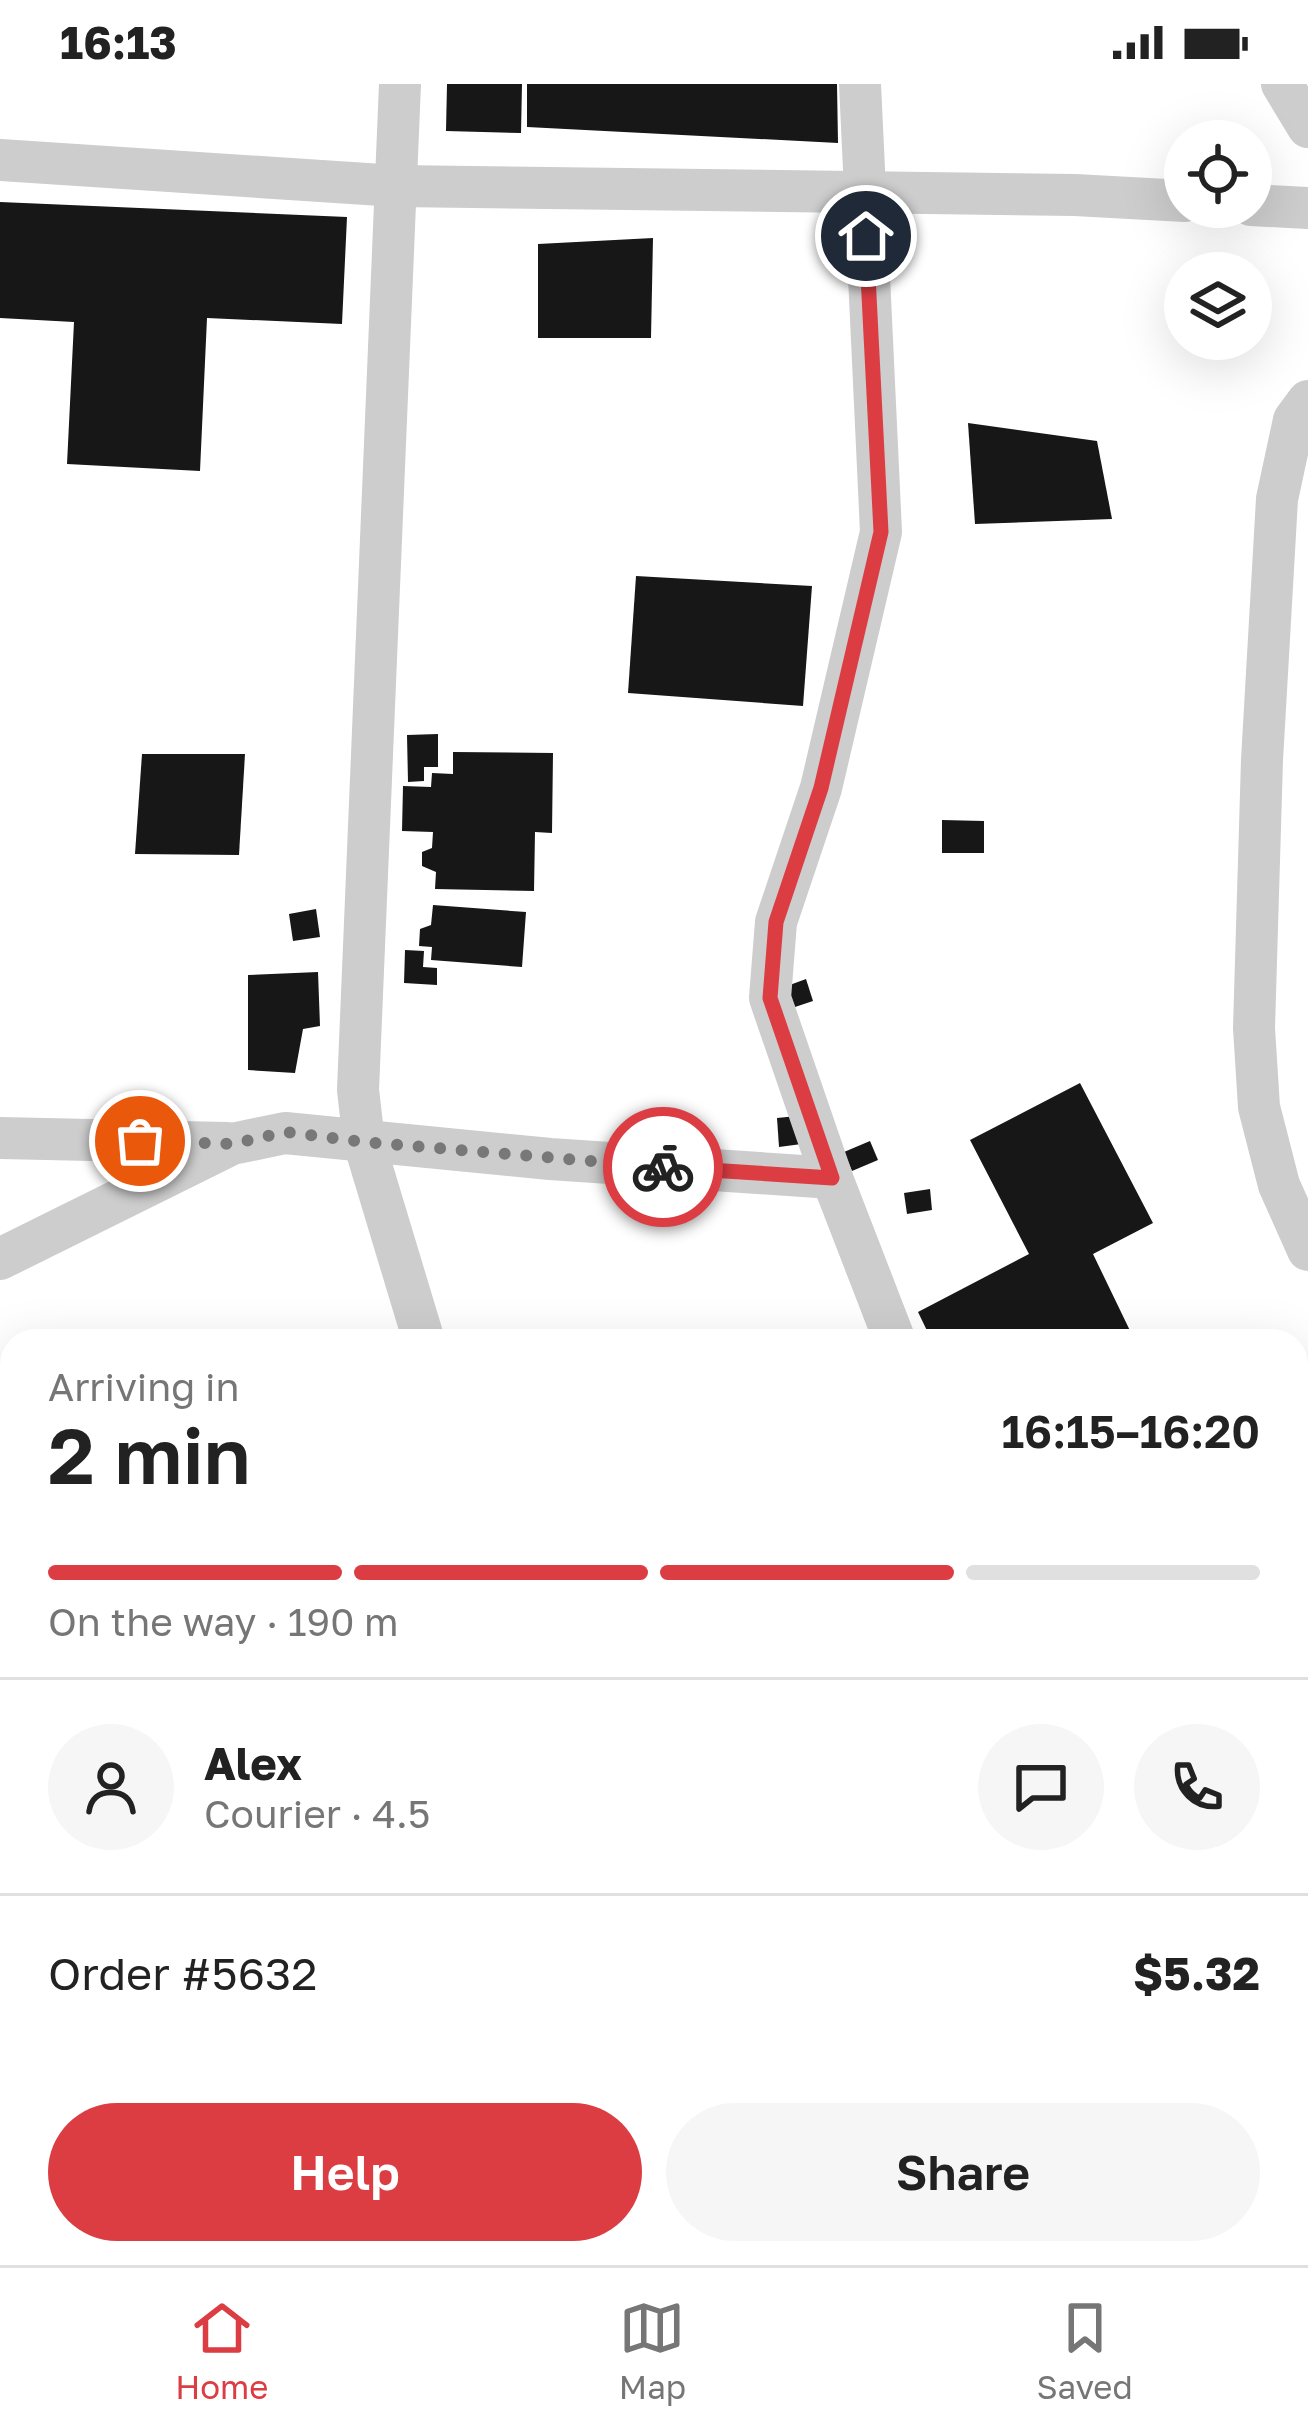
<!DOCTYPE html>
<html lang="en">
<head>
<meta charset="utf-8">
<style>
  :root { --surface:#fff; --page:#f6f6f6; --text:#222; --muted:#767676; --line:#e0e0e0; --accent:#dc3d43 }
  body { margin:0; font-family:"Golos Text",sans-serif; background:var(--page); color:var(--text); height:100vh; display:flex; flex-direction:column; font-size:45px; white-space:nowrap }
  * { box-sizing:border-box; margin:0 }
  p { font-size:39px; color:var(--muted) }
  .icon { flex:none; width:66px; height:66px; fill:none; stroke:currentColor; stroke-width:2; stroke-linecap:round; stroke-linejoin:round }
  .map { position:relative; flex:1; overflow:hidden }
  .side { position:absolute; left:0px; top:1245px; width:1308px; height:936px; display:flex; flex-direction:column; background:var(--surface); border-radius:36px 36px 0 0; box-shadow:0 12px 48px #0002 }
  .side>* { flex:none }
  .tools { position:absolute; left:1164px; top:36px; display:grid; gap:24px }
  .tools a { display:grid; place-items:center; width:108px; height:108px; border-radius:50%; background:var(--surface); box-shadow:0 12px 48px #0002; font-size:60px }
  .pin { position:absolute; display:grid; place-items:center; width:102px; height:102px; color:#fff; margin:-51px; border:6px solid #fff; border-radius:50%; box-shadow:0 3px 12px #0007 }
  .courier { position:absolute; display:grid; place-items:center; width:120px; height:120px; margin:-60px; border:9px solid #dc3d43; border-radius:50%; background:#fff; color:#222; box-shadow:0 3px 15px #0007 }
  .summary em { font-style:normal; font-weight:600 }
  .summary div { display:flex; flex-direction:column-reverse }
  .summary { display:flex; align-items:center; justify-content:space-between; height:204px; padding:0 48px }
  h1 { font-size:78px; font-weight:600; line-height:90px }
  .bar { display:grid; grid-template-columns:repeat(4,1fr); gap:18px 12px; align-content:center; height:144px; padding:0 48px }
  .bar i { height:15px; border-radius:9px; background:var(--line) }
  .bar .current { background:var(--accent) }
  .bar p { grid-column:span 4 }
  .line { display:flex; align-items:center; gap:30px; padding:0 48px; border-top:3px solid var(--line) }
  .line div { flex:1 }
  .round { display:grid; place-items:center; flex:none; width:126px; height:126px; border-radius:63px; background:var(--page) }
  .button { display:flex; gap:24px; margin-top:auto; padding:24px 48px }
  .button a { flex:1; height:138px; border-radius:72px; background:var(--accent); color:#fff; font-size:48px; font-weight:600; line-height:138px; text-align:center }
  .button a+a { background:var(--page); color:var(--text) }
  .status { display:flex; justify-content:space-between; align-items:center; height:84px; padding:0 60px; background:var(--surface); direction:ltr }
  .status svg { height:33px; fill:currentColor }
  .menu { display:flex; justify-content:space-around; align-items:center; height:168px; border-top:3px solid var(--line); background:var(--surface); font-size:33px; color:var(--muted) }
  .menu a { display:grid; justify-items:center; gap:6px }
  .menu .current { color:var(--accent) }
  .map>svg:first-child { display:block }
  .building { fill:#171717 }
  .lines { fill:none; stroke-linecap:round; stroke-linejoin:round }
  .street { stroke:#cdcdcd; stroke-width:42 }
  .done { stroke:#787878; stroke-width:12; stroke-dasharray:0 21.6 }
  .route { stroke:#dc3d43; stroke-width:15 }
</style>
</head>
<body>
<div class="status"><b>16:13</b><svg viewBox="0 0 49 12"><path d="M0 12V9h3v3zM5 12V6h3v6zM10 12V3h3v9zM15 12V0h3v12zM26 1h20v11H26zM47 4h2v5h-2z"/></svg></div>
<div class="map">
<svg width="1308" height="2181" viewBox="0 0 1308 2181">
  <rect width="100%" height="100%" fill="#fff"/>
  <g class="building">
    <polygon points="447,0 522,0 521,49 446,47"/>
    <polygon points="527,0 837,0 838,59 527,43"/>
    <polygon points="0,118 347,133 342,240 207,234 200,387 67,380 74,238 0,234"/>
    <polygon points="653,154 651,254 538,254 538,160"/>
    <polygon points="968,339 1097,357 1112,435 975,440"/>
    <polygon points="636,492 812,502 803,622 628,609"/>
    <polygon points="438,650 438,683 424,683 424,697 408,698 407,651"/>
    <polygon points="453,668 553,669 552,749 535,748 534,807 435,805 436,788 422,782 422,768 432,764 433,748 402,747 403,702 431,703 432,689 453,690"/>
    <polygon points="142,670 245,670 239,771 135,770"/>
    <polygon points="942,736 984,737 984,769 942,769"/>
    <polygon points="433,821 526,828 522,883 431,876 432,863 419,862 420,845 431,841"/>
    <polygon points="316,825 320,853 293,857 289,830"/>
    <polygon points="405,866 424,867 423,883 437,884 437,901 404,899"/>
    <polygon points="318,888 320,942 303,945 295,989 248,986 248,891"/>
    <polygon points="806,895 813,917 795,923 787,902"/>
    <polygon points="1080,999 1153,1139 1093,1170 1135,1257 932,1257 918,1228 1029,1170 970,1056"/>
    <polygon points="807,1031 809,1059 779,1063 777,1034"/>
    <polygon points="870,1057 878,1076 852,1087 844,1068"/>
    <polygon points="930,1105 932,1126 907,1130 904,1109"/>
    <polygon points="0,1625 12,1645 12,1698 0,1705"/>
    <polygon points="12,2061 12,2169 60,2169 36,2181 0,2181 0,2067"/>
    <polygon points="415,2169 511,2169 512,2173 491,2181 419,2181"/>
    <polygon points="858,2169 906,2169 877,2181 863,2181"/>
    <polygon points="918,2169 1060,2169 1065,2181 918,2181 914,2171"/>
  </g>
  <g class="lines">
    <g class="street">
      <polyline points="400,0 358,1006 364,1058 424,1257"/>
      <polyline points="860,0 881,448 821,704 776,838 770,914 832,1094 895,1257"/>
      <polyline points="1282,0 1308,43"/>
      <polyline points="0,76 397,102 1075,111 1185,117"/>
      <polyline points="1251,121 1308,124"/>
      <polyline points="1308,317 1294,336 1277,415 1262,676 1254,944 1259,1023 1279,1101 1308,1166"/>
      <polyline points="0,1054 227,1059"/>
      <polyline points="0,1175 232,1060 285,1049 550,1075 832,1094"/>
      <polyline points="0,1541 12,1564"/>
      <polyline points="1296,1625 1308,1620"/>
      <polyline points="0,1938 12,1932"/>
      <polyline points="1296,2060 1308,2081"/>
      <polyline points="301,2169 307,2181"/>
      <polyline points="814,2169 819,2181"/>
      <polyline points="162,2181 187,2169"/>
    </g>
  </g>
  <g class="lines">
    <polyline class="done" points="140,1057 232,1060 285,1048 364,1058 663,1083"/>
    <polyline class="route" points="663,1083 832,1094 770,914 776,838 821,704 881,448 866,152"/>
  </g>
</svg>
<div class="tools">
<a><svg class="icon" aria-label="locate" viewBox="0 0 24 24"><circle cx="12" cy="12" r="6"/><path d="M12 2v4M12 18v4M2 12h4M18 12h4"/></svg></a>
<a><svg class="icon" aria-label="layers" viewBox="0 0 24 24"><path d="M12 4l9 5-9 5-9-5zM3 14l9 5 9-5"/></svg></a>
</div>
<div class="pin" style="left:140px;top:1057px;background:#ea580c"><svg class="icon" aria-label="bag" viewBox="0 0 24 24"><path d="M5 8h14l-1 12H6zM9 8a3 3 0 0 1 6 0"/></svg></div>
<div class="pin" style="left:866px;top:152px;background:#1f2937"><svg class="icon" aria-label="home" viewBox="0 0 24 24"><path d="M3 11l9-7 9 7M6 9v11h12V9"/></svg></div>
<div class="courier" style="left:663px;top:1083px"><svg class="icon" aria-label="bike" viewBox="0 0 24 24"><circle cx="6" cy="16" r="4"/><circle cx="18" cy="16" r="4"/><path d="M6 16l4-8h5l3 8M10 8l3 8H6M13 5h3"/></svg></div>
<section class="side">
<div class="summary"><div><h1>2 min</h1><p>Arriving in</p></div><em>16:15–16:20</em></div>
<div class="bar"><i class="current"></i><i class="current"></i><i class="current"></i><i></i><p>On the way · 190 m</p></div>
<div class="line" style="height:216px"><a class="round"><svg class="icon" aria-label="person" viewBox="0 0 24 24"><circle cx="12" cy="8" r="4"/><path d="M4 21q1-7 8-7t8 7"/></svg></a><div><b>Alex</b><p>Courier · 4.5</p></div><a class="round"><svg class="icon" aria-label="chat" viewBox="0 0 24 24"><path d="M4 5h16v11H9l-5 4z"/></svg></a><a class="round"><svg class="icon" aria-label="phone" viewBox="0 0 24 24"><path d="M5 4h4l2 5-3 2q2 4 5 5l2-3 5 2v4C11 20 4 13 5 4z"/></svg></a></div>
<div class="line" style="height:156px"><div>Order #5632</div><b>$5.32</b></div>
<div class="button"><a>Help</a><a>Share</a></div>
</section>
</div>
<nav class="menu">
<a class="current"><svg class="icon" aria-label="home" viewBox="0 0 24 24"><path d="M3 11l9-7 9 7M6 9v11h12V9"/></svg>Home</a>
<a><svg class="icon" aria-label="map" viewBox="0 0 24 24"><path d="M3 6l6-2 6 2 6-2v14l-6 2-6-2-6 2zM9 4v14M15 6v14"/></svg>Map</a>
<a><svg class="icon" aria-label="saved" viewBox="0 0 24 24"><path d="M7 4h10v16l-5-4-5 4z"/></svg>Saved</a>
</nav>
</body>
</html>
